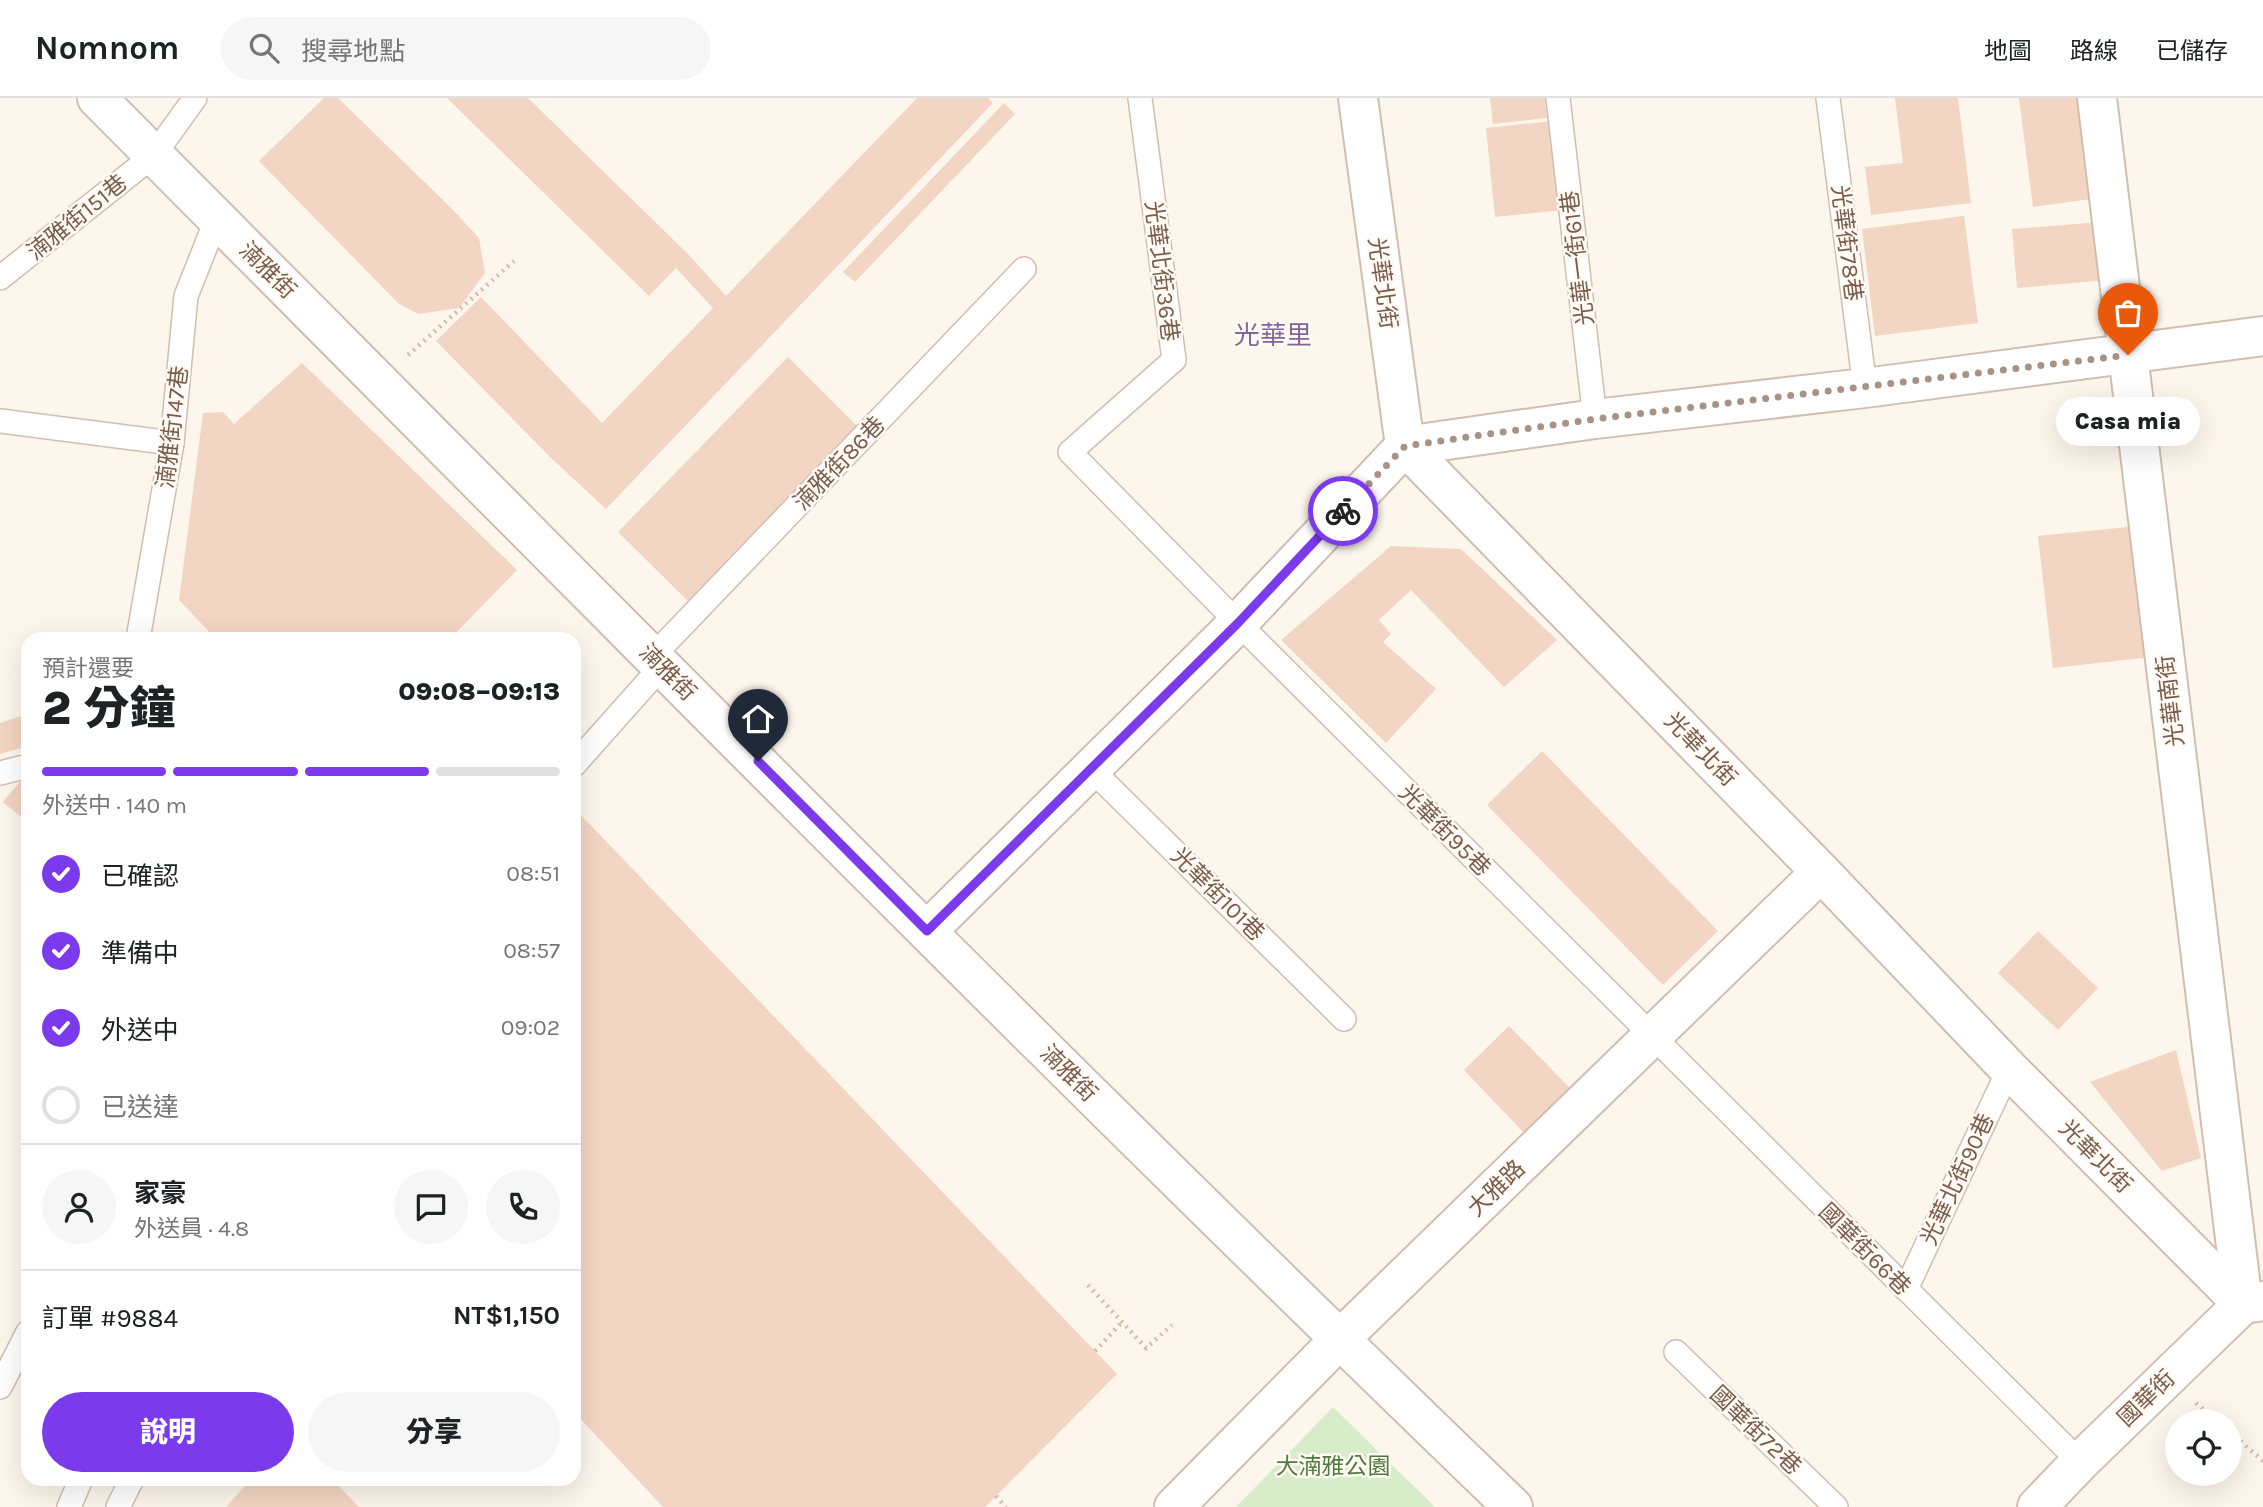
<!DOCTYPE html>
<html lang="zh-TW">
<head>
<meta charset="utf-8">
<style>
  :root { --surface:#fff; --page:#f6f6f6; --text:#202124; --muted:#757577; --line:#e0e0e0; --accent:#7c3aed }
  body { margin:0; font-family:Karla,"Noto Sans TC",sans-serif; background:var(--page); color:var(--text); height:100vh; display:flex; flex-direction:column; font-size:26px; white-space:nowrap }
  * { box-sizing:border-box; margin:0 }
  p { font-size:23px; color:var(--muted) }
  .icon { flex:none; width:38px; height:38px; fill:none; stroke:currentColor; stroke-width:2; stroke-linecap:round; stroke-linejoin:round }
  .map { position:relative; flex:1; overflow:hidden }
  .drawer { position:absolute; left:21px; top:534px; width:560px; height:854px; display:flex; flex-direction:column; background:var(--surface); border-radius:21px; box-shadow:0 7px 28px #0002 }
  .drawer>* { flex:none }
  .fabs { position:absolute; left:2165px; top:1311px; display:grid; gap:14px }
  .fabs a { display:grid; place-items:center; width:77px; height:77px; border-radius:50%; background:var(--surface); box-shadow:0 7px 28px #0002; font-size:35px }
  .pin { position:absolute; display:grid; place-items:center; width:60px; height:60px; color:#fff; margin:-72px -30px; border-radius:50% 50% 50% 0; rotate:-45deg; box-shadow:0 0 7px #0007 }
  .pin .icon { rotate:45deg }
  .courier { position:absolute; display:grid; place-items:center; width:70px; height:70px; margin:-35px; border:5px solid #7c3aed; border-radius:50%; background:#fff; color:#222; box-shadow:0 2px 9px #0007 }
  .bubble { position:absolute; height:49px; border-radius:24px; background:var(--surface); box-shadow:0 7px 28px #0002; font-size:23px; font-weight:800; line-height:49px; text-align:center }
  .overview em { font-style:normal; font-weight:800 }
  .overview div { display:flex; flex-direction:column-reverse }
  .overview { display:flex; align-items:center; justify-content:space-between; height:119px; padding:0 21px }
  h1 { font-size:46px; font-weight:800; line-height:52px }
  .bar { display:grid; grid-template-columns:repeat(4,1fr); gap:10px 7px; align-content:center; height:84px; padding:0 21px }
  .bar i { height:9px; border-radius:5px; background:var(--line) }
  .bar .on { background:var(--accent) }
  .bar p { grid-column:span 4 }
  .line { display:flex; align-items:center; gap:18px; padding:0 21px; border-top:2px solid var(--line) }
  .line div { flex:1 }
  .round { display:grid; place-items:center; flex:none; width:74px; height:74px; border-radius:37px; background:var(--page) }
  ol { padding:0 21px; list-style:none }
  li { display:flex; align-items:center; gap:21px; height:77px }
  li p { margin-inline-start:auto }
  li .icon { padding:7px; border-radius:50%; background:var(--accent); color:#fff; stroke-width:4 }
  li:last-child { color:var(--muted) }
  li i { width:38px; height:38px; border:4px solid var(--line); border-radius:50% }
  .cta { display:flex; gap:14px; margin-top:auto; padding:14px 21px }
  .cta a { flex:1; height:80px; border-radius:42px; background:var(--accent); color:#fff; font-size:28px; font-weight:800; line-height:80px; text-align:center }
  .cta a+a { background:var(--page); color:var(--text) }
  header { display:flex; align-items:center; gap:42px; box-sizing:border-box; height:98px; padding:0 35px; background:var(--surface); border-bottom:2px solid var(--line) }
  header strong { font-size:33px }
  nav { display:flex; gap:38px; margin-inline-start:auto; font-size:24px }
  .search { width:490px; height:63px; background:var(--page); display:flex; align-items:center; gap:18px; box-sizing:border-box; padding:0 24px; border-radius:38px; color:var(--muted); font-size:26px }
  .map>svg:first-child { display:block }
  .green { fill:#d8ecc9 }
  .building { fill:#f3d5c3 }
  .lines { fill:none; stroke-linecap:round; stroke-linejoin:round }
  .service-casing { stroke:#d1beb0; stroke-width:26 }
  .minor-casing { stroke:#d1beb0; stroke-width:42 }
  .tertiary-casing { stroke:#d1beb0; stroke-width:42 }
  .path { stroke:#d9b8a5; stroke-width:4.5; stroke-dasharray:2 5; stroke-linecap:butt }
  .service { stroke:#fff; stroke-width:23 }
  .minor { stroke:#fff; stroke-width:38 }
  .tertiary { stroke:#fff; stroke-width:38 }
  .done { stroke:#a89285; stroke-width:7; stroke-dasharray:0 12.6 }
  .route { stroke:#7c3aed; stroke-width:9 }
  .labels { text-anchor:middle; stroke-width:5; stroke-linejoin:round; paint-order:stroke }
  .street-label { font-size:23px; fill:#7a5c4d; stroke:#fffaf3 }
  .park-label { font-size:23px; fill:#537a41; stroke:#fffaf3 }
  .quarter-label { font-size:26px; fill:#846695; stroke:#fffaf3 }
</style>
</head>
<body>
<header>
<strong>Nomnom</strong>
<div class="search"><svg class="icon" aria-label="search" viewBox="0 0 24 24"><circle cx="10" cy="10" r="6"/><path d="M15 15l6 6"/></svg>搜尋地點</div>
<nav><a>地圖</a><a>路線</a><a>已儲存</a></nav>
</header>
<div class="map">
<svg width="2263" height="1409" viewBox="0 0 2263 1409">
  <rect width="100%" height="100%" fill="#fdf6ec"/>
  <polygon class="green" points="1333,1309 1435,1409 1236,1409"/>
  <g class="building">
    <polygon points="324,0 338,0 450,109 479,140 485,175 459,210 418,216 399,206 259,63"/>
    <polygon points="447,0 528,0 689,157 726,198 917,0 988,0 993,5 606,411 550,359 436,243 481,199 602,325 713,210 676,170 649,198"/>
    <polygon points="1490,0 1545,0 1547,20 1493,26"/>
    <polygon points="1895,0 1958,0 1971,105 1871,117 1865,69 1903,65"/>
    <polygon points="2019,0 2079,0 2091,101 2033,109"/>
    <polygon points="1004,5 1015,16 855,184 843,174"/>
    <polygon points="1563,22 1572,111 1495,119 1486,30"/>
    <polygon points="1964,118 1978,225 1875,238 1862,131"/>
    <polygon points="2101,124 2107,182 2017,190 2012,131"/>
    <polygon points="788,259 857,328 689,504 618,434"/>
    <polygon points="302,265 517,472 450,541 216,541 179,502 203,315 223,314 234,326"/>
    <polygon points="2138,428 2152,559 2053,570 2038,438"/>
    <polygon points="1391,448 1461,451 1557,542 1504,589 1411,492 1379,522 1391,536 1383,544 1436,591 1386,645 1281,542"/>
    <polygon points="27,616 28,648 0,656 0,625"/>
    <polygon points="1542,653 1718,833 1663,887 1487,707"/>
    <polygon points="28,674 28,725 3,704"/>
    <polygon points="577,713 1117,1276 985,1409 663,1409 574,1314 574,717"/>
    <polygon points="2038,833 2098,890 2058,932 1998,875"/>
    <polygon points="1509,928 1573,993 1527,1038 1464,972"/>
    <polygon points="2176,952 2201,1060 2162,1073 2090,984"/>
    <polygon points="251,1381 332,1381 359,1409 226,1409"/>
  </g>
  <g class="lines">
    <g class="service-casing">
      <g id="service">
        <polyline points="1140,0 1174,262 1070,354 1238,525 2080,1364"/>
        <polyline points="1558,0 1595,321"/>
        <polyline points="1828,0 1865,290"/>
        <polyline points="0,180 154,57 195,0"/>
        <polyline points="0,323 172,345"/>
        <polyline points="138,541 172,345 186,198 217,120"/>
        <polyline points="653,558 1024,171"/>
        <polyline points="574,667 662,568"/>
        <polyline points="1091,671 1344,921"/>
        <polyline points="0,675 28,668"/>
        <polyline points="1906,1191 2009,971"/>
        <polyline points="1676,1254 1836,1409"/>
        <polyline points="0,1289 28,1234"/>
        <polyline points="69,1409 81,1381"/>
        <polyline points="118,1409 132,1381"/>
      </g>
    </g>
    <g class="minor-casing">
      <g id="minor">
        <polyline points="1358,0 1405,348 1821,774 2009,971 2243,1206"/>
        <polyline points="2097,0 2243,1206"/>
        <polyline points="927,833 1238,525 1405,348 1595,321 1865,290 2263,238"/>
        <polyline points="1174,1409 1339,1242 1821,774"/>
        <polyline points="2037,1409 2080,1364 2243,1206 2263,1203"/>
      </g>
    </g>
    <g class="tertiary-casing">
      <path id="tertiary" d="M 97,0 C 567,472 1033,947 1513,1409"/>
    </g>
    <g class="path">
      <polyline points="408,257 514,163"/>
      <polyline points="1088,1187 1146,1250 1172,1227"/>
      <polyline points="1095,1253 1122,1224"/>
      <polyline points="2196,1305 2216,1323"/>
      <polyline points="2230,1334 2263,1363"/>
      <polyline points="996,1398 1006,1409"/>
    </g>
    <use href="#service" class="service"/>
    <use href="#minor" class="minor"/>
    <use href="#tertiary" class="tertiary"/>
  </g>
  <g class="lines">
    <polyline class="done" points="1343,413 1405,348 1595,321 2128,257"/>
    <polyline class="route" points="758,663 927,833 1238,525 1343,413"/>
  </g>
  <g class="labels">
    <g class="street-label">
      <text transform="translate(77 119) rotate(-39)" y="8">湳雅街151巷</text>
      <text transform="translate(1847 145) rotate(83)" y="8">光華街78巷</text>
      <text transform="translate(1577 160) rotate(-97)" y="8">光華一街61巷</text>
      <text transform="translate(268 172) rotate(45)" y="8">湳雅街</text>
      <text transform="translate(1162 173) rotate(83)" y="8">光華北街36巷</text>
      <text transform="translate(1383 185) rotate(82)" y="8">光華北街</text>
      <text transform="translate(172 329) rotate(-83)" y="8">湳雅街147巷</text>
      <text transform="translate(839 365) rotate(-46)" y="8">湳雅街86巷</text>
      <text transform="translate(668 574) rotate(45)" y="8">湳雅街</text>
      <text transform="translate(2170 603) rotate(-97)" y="8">光華南街</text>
      <text transform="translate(1701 651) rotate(46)" y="8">光華北街</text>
      <text transform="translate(1445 732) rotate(45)" y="8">光華街95巷</text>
      <text transform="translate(1218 796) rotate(45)" y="8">光華街101巷</text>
      <text transform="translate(1069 975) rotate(45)" y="8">湳雅街</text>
      <text transform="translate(2096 1058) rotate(45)" y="8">光華北街</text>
      <text transform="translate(1957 1081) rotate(-65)" y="8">光華北街90巷</text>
      <text transform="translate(1496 1090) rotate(-44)" y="8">大雅路</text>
      <text transform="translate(1865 1151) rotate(45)" y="8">國華街66巷</text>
      <text transform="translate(2146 1300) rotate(-44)" y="8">國華街</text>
      <text transform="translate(1756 1332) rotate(44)" y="8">國華街72巷</text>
    </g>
    <g class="park-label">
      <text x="1333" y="1376">大湳雅公園</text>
    </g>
    <g class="quarter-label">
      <text x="1273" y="246">光華里</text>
    </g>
  </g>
</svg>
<div class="fabs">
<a><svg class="icon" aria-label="locate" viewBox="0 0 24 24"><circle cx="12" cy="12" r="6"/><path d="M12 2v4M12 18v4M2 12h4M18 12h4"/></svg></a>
</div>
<div class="pin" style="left:2128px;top:257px;background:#ea580c"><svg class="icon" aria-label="bag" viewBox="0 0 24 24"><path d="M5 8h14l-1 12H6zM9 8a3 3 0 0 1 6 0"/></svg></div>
<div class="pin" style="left:758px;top:663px;background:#1f2937"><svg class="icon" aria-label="home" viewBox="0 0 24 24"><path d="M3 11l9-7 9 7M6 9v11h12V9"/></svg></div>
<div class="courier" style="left:1343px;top:413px"><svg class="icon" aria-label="bike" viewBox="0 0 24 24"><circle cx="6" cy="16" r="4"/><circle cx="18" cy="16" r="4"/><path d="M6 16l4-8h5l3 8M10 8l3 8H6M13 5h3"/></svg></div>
<div class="bubble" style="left:2056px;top:299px;width:144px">Casa mia</div>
<section class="drawer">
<div class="overview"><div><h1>2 分鐘</h1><p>預計還要</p></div><em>09:08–09:13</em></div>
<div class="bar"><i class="on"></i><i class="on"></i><i class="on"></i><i></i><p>外送中 · 140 m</p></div>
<ol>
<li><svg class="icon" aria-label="check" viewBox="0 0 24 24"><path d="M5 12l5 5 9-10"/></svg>已確認<p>08:51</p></li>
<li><svg class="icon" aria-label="check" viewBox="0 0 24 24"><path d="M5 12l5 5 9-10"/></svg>準備中<p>08:57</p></li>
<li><svg class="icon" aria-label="check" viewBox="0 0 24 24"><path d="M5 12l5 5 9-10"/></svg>外送中<p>09:02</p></li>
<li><i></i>已送達</li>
</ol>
<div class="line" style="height:126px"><a class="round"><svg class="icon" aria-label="person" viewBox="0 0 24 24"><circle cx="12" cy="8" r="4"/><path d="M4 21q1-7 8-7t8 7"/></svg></a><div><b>家豪</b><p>外送員 · 4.8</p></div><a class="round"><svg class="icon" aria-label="chat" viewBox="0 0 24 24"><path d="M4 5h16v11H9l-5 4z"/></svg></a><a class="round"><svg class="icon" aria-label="phone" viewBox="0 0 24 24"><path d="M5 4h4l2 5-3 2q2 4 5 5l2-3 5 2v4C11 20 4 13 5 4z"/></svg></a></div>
<div class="line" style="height:91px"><div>訂單 #9884</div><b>NT$1,150</b></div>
<div class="cta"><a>說明</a><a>分享</a></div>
</section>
</div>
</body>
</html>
